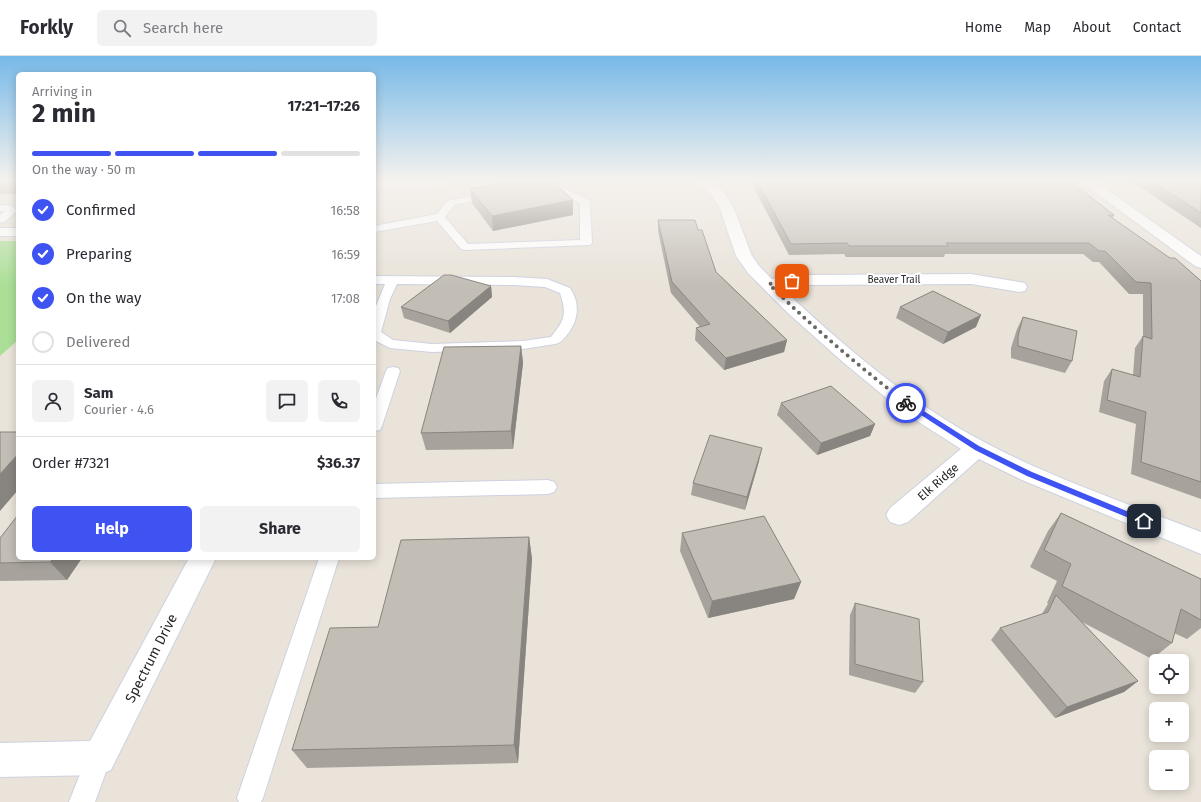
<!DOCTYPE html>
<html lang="en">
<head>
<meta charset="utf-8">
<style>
  :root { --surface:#fff; --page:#f2f2f3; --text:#2b2b33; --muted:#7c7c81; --line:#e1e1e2; --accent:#3e53f2 }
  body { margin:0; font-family:"Fira Sans",sans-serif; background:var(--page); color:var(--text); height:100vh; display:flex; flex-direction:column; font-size:15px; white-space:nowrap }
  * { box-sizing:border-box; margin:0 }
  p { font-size:13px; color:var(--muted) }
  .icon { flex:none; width:22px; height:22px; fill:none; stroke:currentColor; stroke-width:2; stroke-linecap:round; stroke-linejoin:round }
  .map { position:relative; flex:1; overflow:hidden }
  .panel { position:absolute; left:16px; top:16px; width:360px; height:488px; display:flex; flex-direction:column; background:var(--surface); border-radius:6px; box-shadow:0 2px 10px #0003 }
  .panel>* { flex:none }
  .controls { position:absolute; left:1149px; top:598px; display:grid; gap:8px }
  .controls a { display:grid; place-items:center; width:40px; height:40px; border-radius:6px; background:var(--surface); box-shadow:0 2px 10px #0003; font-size:20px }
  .pin { position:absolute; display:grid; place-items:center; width:34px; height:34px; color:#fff; margin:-17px; border-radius:8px; box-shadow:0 2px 6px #0006 }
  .courier { position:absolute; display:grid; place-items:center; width:40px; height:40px; margin:-20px; border:3px solid #3e53f2; border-radius:50%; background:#fff; color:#222; box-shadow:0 1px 5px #0007 }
  .summary em { font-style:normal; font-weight:700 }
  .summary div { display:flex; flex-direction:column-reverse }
  .summary { display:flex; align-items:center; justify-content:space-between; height:68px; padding:0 16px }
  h1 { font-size:26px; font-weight:700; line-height:30px }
  .bar { display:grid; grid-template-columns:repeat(4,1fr); gap:6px 4px; align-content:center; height:48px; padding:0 16px }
  .bar i { height:5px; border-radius:3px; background:var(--line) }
  .bar .selected { background:var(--accent) }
  .bar p { grid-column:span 4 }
  .line { display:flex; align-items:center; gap:10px; padding:0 16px; border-top:1px solid var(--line) }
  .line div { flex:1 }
  .round { display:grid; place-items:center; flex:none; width:42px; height:42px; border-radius:6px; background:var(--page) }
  ol { padding:0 16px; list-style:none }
  li { display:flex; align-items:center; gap:12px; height:44px }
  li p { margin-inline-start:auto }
  li .icon { padding:4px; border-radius:50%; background:var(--accent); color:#fff; stroke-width:4 }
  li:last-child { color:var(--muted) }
  li i { width:22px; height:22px; border:2px solid var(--line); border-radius:50% }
  .primary-button { display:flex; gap:8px; margin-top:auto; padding:8px 16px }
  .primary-button a { flex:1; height:46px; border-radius:6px; background:var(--accent); color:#fff; font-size:16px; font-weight:700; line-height:46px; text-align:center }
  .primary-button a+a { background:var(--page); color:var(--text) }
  header { display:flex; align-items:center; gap:24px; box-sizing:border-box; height:56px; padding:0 20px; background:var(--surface); border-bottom:1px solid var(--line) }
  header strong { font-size:19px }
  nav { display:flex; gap:22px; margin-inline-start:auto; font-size:14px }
  .search { width:280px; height:36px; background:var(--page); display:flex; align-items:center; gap:10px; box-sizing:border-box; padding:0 14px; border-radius:6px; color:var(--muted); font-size:15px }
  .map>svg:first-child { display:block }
  .green { fill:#abdf97 }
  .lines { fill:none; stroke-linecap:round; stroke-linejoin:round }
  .lane-casing { stroke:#ced1e0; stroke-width:2 }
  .street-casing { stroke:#ced1e0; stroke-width:2 }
  .lane { fill:#fff; fill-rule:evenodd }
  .street { fill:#fff; fill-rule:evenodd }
  .wall { fill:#a7a39c }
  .shaded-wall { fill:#88847f }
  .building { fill:#c2bdb5; stroke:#88847f }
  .route { fill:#3e53f2 }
  .done { stroke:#6b6965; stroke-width:4; stroke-dasharray:0 7.2 }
  .labels { text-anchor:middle; stroke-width:4; stroke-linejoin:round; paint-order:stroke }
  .far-street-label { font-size:10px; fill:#272727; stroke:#fff }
  .street-label { font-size:12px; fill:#272727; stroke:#fff }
  .near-street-label { font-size:14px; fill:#272727; stroke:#fff }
</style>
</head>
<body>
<header>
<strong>Forkly</strong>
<div class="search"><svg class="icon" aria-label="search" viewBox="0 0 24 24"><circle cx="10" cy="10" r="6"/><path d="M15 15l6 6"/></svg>Search here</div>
<nav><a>Home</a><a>Map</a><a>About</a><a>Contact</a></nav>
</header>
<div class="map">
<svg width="1201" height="746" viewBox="0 0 1201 746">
  <rect width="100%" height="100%" fill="#e9e3d9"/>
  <polygon class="green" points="0,185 18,185 18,284 0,300"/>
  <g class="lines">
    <g class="lane-casing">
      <g id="lane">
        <polygon points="447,125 448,127 446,129 443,130 374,132 374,126"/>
        <polygon points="551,126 589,144 590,146 592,187 590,189 465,194 461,193 437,165 374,176 374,170 437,158 447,145 492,136 497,139 495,141 454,149 445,161 468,188 580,184 580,147 550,132 544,133 539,130 541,128"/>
        <polygon points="0,149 13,150 17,155 4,166 0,167 0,159 5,155 0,155"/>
        <path d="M 374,220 L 514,221 L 547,223 L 570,232 C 581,248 578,265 567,279 C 563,283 561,287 555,288 L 523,293 L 432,296 L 390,292 L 374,284 L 374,255 L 385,228 L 374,228 ZM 397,228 L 514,229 L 545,231 L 560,237 C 567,258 565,264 551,281 L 523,285 L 432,288 L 393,284 L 381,276 L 390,243 Z"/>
        <polygon points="393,311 398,312 400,315 382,370 380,374 374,375 374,348 386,315 388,312"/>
        <polygon points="548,424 554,426 557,431 554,436 548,438 374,442 374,428"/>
        <polygon points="319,502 339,502 263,742 261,746 239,746 237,742"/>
        <polygon points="99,690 108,693 111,702 95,746 69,746 90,693"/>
      </g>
    </g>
    <g class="street-casing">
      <g id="street">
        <path d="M 697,125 L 711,125 L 723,135 L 733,150 L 752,200 L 760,211 L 772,223 L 803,219 L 971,218 L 1025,227 L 1027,231 L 1025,235 L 1019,236 L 971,228 L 803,229 L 782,232 C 842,289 911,348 986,387 C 1054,423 1129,448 1201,476 L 1201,498 L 1022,424 L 979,403 L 908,466 L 899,469 L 890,466 L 886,459 L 890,452 L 961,393 L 906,358 L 844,307 L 789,258 L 748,217 L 736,200 L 719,150 L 713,141 Z"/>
        <polygon points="1080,125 1095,125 1201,200 1201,212 1195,210"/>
        <rect x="0" y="172" width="18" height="8"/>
        <polygon points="189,502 216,502 111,714 99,719 0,721 0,687 90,685"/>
      </g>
    </g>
    <use href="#lane" class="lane"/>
    <use href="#street" class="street"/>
  </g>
  <g class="wall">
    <rect x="0" y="125" width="18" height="13"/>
    <polygon points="755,125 1070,125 1114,159 1113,162 1201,225 1201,443 1131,418 1136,368 1099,356 1104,325 1112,313 1133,319 1135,292 1143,280 1143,238 1129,238 1099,206 1093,206 1083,198 945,198 944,201 846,201 844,198 789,199 754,132"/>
    <polygon points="1131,125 1201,125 1201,172"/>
    <polygon points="470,133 573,159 493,175 472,147"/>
    <polygon points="658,164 698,174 716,216 787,284 784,296 724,314 695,284 696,272 700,271 671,237 658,175"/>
    <polygon points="491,230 492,241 450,277 404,262 401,251"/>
    <polygon points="900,251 976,271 943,288 896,262"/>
    <polygon points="1023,261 1072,305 1065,317 1011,302 1011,292 1017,273"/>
    <polygon points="521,290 523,307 513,393 426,394 421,377"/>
    <polygon points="781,347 875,368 870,380 817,399 777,359"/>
    <polygon points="759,405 745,454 691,439 693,427"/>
    <polygon points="1061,457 1201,523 1201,572 1187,583 1174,577 1172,587 1152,603 1082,566 1138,625 1124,636 1055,662 991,584 1000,572 1042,558 1046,551 1048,548 1047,547 1057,525 1030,511 1048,475"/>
    <polygon points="682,477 801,526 794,543 708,562 680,495"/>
    <polygon points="529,481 532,503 518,707 307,712 292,694 378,571"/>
    <polygon points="0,482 18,502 82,502 67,524 0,525"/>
    <polygon points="855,547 923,626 915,637 849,619 850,559"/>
  </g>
  <g class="shaded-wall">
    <polygon points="573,144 573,159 493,175 492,160"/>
    <polygon points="491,230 492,241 450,277 448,265"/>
    <polygon points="981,259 976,271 943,288 948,276"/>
    <polygon points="787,284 784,296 724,314 726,302"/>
    <polygon points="521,290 523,307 513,393 511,375"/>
    <polygon points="875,368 870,380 817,399 821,387"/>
    <polygon points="762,392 759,405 745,454 747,441"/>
    <polygon points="18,398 18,434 0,455 0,418"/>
    <polygon points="529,481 532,503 518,707 514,689"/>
    <polygon points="54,502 82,502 67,524 50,506"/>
    <polygon points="801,526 794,543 708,562 712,545"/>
    <polygon points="1138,625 1124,636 1055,662 1067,651"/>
  </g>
  <g class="building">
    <polygon points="514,125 553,125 573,144 492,160 470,133"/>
    <polygon points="757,125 1070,125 1114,159 1108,159 1170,202 1175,202 1201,225 1201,426 1141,406 1146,356 1107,344 1112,313 1140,321 1143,280 1152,283 1151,227 1136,226 1105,195 1099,195 1089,187 946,187 949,190 849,190 847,187 791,188"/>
    <polygon points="1152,125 1201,125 1201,157"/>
    <polygon points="658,164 695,164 698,174 702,174 716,216 787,284 726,302 696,272 710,268 672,226"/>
    <polygon points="444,219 451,219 491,230 448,265 401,251"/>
    <polygon points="933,235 981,259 948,276 900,251"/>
    <polygon points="1023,261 1077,275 1072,305 1018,290 1018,280"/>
    <polygon points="521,290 511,375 421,377 444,291"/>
    <polygon points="831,330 875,368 821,387 781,347"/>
    <polygon points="0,376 18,376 18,398 0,418"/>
    <polygon points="710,379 762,392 747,441 693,427"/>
    <polygon points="1061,457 1201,523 1201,564 1181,553 1172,587 1062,530 1071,508 1044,494"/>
    <polygon points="18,459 18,502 54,502 50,506 0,507 0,482"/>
    <polygon points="764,460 801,526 712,545 682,477"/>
    <polygon points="529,481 514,689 292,694 330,572 378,571 401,484"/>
    <polygon points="1056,539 1138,625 1067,651 1000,572 1048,556"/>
    <polygon points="855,547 919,563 923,626 855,608"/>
  </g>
  <linearGradient id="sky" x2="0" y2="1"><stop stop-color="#77b9e8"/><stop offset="0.54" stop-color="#f5f2ee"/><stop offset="1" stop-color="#f5f2ee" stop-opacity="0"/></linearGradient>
  <rect width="1201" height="230" fill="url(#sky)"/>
  <polygon class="route" points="904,345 908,345 979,390 1032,416 1146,463 1147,465 1144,468 1141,467 1027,420 975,394 904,348"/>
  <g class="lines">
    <path class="done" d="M 792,225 L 769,228 C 812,271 858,309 906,347"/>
  </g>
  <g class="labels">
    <g class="far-street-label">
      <text x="894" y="227">Beaver Trail</text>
    </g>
    <g class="street-label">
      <text transform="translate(938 426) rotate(-41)" y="4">Elk Ridge</text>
    </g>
    <g class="near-street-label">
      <text transform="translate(151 602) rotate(-63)" y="5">Spectrum Drive</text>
    </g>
  </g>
</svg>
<div class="controls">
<a><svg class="icon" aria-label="locate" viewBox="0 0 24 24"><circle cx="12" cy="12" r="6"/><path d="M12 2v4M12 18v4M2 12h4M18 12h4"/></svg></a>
<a>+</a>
<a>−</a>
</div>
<div class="pin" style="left:792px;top:225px;background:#ea580c"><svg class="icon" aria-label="bag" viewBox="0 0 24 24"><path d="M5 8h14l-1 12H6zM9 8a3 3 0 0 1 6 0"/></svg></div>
<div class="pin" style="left:1144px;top:465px;background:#1f2937"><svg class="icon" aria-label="home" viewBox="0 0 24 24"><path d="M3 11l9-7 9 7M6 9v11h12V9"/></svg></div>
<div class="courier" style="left:906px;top:347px"><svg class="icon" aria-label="bike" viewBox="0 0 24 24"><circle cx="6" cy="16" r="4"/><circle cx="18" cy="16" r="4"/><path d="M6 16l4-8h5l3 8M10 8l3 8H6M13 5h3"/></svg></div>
<section class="panel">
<div class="summary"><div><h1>2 min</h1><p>Arriving in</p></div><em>17:21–17:26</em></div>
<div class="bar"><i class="selected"></i><i class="selected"></i><i class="selected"></i><i></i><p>On the way · 50 m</p></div>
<ol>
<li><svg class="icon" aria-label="check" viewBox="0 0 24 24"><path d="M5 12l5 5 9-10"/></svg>Confirmed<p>16:58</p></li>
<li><svg class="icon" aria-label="check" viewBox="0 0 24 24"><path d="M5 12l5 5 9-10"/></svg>Preparing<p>16:59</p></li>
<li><svg class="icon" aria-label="check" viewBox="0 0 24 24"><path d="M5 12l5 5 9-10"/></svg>On the way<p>17:08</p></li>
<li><i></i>Delivered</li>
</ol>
<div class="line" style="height:72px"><a class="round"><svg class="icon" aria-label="person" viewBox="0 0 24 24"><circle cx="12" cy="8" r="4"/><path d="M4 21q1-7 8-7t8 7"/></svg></a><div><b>Sam</b><p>Courier · 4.6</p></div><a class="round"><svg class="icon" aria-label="chat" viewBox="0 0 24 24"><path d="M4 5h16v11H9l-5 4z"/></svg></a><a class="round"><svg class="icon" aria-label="phone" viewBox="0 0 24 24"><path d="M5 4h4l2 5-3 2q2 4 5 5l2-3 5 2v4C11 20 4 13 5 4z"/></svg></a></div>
<div class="line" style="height:52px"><div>Order #7321</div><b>$36.37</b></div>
<div class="primary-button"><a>Help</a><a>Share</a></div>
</section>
</div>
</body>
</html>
